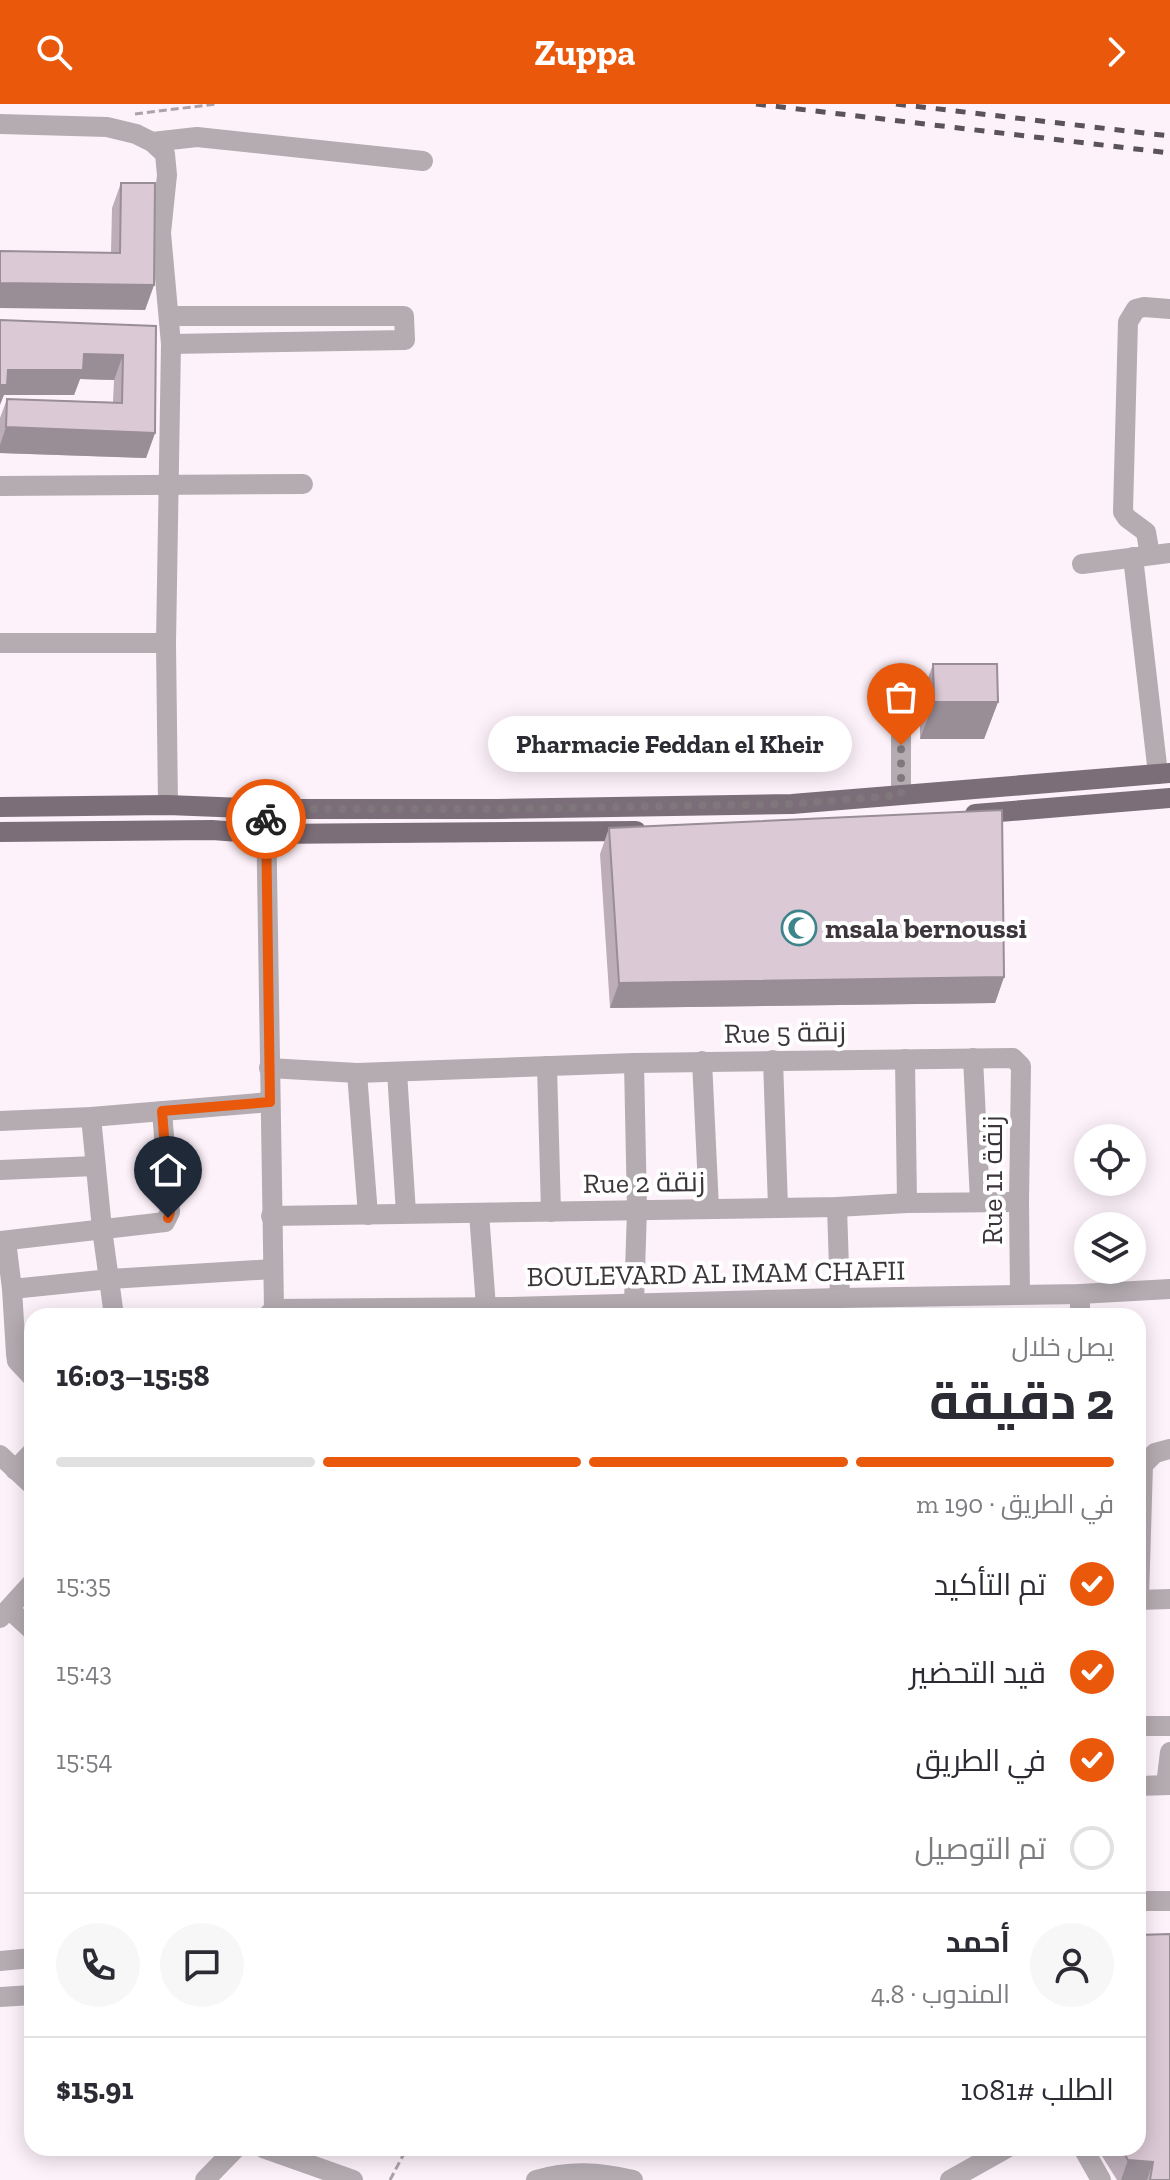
<!DOCTYPE html>
<html lang="ar">
<head>
<meta charset="utf-8">
<style>
  :root { --surface:#fff; --page:#f7f7f7; --text:#2b2b33; --muted:#7c7c81; --line:#e1e1e2; --accent:#ea580c }
  body { margin:0; font-family:"Zilla Slab",Cairo,serif; background:var(--page); color:var(--text); direction:rtl; height:100vh; display:flex; flex-direction:column; font-size:30px; white-space:nowrap }
  * { box-sizing:border-box; margin:0 }
  p { font-size:26px; color:var(--muted) }
  .icon { flex:none; width:44px; height:44px; fill:none; stroke:currentColor; stroke-width:2; stroke-linecap:round; stroke-linejoin:round }
  .map { position:relative; flex:1; overflow:hidden; direction:ltr }
  .drawer { position:absolute; left:24px; top:1204px; width:1122px; height:848px; display:flex; flex-direction:column; background:var(--surface); border-radius:24px; box-shadow:0 4px 20px #0003; direction:rtl }
  .drawer>* { flex:none }
  .fabs { position:absolute; left:1074px; top:1020px; display:grid; gap:16px }
  .fabs a { display:grid; place-items:center; width:72px; height:72px; border-radius:50%; background:var(--surface); box-shadow:0 4px 20px #0003; font-size:40px }
  .pin { position:absolute; display:grid; place-items:center; width:68px; height:68px; color:#fff; margin:-82px -34px; border-radius:50% 50% 50% 0; rotate:-45deg; box-shadow:0 0 8px #0007 }
  .pin .icon { rotate:45deg }
  .courier { position:absolute; display:grid; place-items:center; width:80px; height:80px; margin:-40px; border:6px solid #ea580c; border-radius:50%; background:#fff; color:#222; box-shadow:0 2px 10px #0007 }
  .bubble { position:absolute; height:56px; border-radius:28px; background:var(--surface); box-shadow:0 4px 20px #0003; font-size:26px; font-weight:700; line-height:56px; text-align:center; direction:rtl }
  .overview em { font-style:normal; font-weight:700 }
  .overview div { display:flex; flex-direction:column-reverse }
  .overview { display:flex; align-items:center; justify-content:space-between; height:136px; padding:0 32px }
  h1 { font-size:52px; font-weight:700; line-height:60px }
  .bar { display:grid; grid-template-columns:repeat(4,1fr); gap:12px 8px; align-content:center; height:96px; padding:0 32px }
  .bar i { height:10px; border-radius:6px; background:var(--line) }
  .bar .active { background:var(--accent) }
  .bar p { grid-column:span 4 }
  .line { display:flex; align-items:center; gap:20px; padding:0 32px; border-top:2px solid var(--line) }
  .line div { flex:1 }
  .round { display:grid; place-items:center; flex:none; width:84px; height:84px; border-radius:42px; background:var(--page) }
  ol { padding:0 32px; list-style:none }
  li { display:flex; align-items:center; gap:24px; height:88px }
  li p { margin-inline-start:auto }
  li .icon { padding:8px; border-radius:50%; background:var(--accent); color:#fff; stroke-width:4 }
  li:last-child { color:var(--muted) }
  li i { width:44px; height:44px; border:4px solid var(--line); border-radius:50% }
  header { display:flex; justify-content:space-between; align-items:center; height:104px; padding:0 32px; background:var(--accent); color:#fff; font-size:36px; font-weight:700 }
  .map>svg:first-child { display:block }
  .lines { fill:none; stroke-linecap:round; stroke-linejoin:round }
  .path { stroke:#aca3a9; stroke-width:3; stroke-dasharray:8 4; stroke-linecap:butt }
  .minor { stroke:#b4acb1; stroke-width:20 }
  .major { stroke:#7c6e78; stroke-width:20 }
  .rail { stroke:#5a5358; stroke-width:5; stroke-dasharray:10 10; stroke-linecap:butt }
  .wall { fill:#bcadb8 }
  .shaded-wall { fill:#998d96 }
  .building { fill:#dbc9d6; stroke:#998d96; stroke-width:2 }
  .done { stroke:#80777d; stroke-width:8; stroke-dasharray:0 14.4 }
  .route { stroke:#ea580c; stroke-width:10 }
  .labels { text-anchor:middle; stroke-width:8; stroke-linejoin:round; paint-order:stroke }
  .poi-label { font-size:28px; font-weight:bold; fill:#3c353a; stroke:#fff; text-anchor:start }
  .street-label { font-size:28px; fill:#3c353a; stroke:#fff }
</style>
</head>
<body>
<header><svg class="icon" aria-label="forward" viewBox="0 0 24 24"><path d="M9 5l7 7-7 7"/></svg>Zuppa<svg class="icon" aria-label="search" viewBox="0 0 24 24"><circle cx="10" cy="10" r="6"/><path d="M15 15l6 6"/></svg></header>
<div class="map">
<svg width="1170" height="2076" viewBox="0 0 1170 2076">
  <rect width="100%" height="100%" fill="#fef2fa"/>
  <g class="lines">
    <g class="path">
      <polyline points="135,10 216,0"/>
      <polyline points="390,2076 407,2044"/>
    </g>
    <g class="minor">
      <polyline points="0,20 107,23 136,30 152,38 165,50 167,71 161,129 171,240 166,539 168,701"/>
      <polyline points="152,38 197,33 423,57"/>
      <polyline points="170,212 404,212 405,236 171,240"/>
      <polyline points="0,382 303,380"/>
      <polyline points="1150,451 1146,428 1127,414 1123,408 1128,218 1136,205 1144,203 1170,205"/>
      <polyline points="1133,453 1158,670"/>
      <polyline points="1082,460 1170,449"/>
      <polyline points="0,539 166,539"/>
      <polyline points="901,691 901,616"/>
      <polyline points="266,705 274,1205"/>
      <polyline points="973,954 980,1097"/>
      <polyline points="905,955 907,1099"/>
      <polyline points="773,956 778,1103"/>
      <polyline points="702,957 709,1104"/>
      <polyline points="634,959 637,1105 634,1199"/>
      <polyline points="547,962 551,1108"/>
      <polyline points="269,964 357,969 634,959 1013,954 1021,962 1019,1098 1020,1191"/>
      <polyline points="397,968 406,1109"/>
      <polyline points="357,969 368,1111"/>
      <polyline points="91,1013 102,1125 114,1212"/>
      <polyline points="0,1017 91,1013 270,998"/>
      <polyline points="0,1066 95,1062"/>
      <polyline points="837,1103 840,1194"/>
      <polyline points="479,1109 486,1203"/>
      <polyline points="271,1112 837,1103 907,1099 1019,1098"/>
      <polyline points="0,1137 165,1118 170,1108 162,1007"/>
      <polyline points="6,1137 12,1185 16,1250 17,1257 32,1273"/>
      <polyline points="12,1185 110,1175 273,1165"/>
      <polyline points="267,1212 274,1205 510,1203 840,1194 1080,1190 1170,1185"/>
      <polyline points="1080,1212 1080,1190"/>
      <polyline points="0,1351 32,1381"/>
      <polyline points="15,1366 32,1348"/>
      <polyline points="1139,1495 1143,1361 1155,1349 1170,1345"/>
      <polyline points="1138,1496 1170,1495"/>
      <polyline points="9,1505 32,1526"/>
      <polyline points="0,1514 32,1479"/>
      <polyline points="1138,1622 1170,1622"/>
      <polyline points="1166,1681 1170,1648"/>
      <polyline points="1138,1682 1170,1681"/>
      <polyline points="1138,1797 1170,1797"/>
      <polyline points="0,1857 32,1854"/>
      <polyline points="0,1893 32,1891"/>
      <polyline points="263,2044 353,2076"/>
      <polyline points="1083,2044 1101,2076"/>
      <polyline points="205,2076 236,2044"/>
      <path d="M 536,2076 C 570,2066 599,2068 633,2076"/>
      <polyline points="950,2076 1007,2044"/>
    </g>
    <g class="major">
      <polyline points="0,703 168,701 266,705 497,705 792,700 1170,669"/>
      <polyline points="975,710 1170,694"/>
      <polyline points="0,728 212,726 266,730 636,727"/>
    </g>
    <g class="rail">
      <polyline points="756,0 1170,49"/>
      <polyline points="896,0 1170,32"/>
    </g>
  </g>
  <g class="wall">
    <polygon points="121,79 154,181 145,206 111,149 112,104"/>
    <polygon points="0,216 156,222 155,329 146,354 0,349 0,314 7,295 113,298 114,276 80,275 74,291 4,291"/>
    <polygon points="933,560 998,598 984,635 920,635 920,597"/>
    <polygon points="609,724 1004,873 995,899 610,904 600,750"/>
    <polygon points="1097,2044 1138,2044 1170,2076 1117,2076"/>
  </g>
  <g class="shaded-wall">
    <polygon points="0,179 154,181 145,206 0,204"/>
    <polygon points="84,250 123,251 114,276 80,275 74,291 4,291 0,301 0,281 8,266"/>
    <polygon points="6,323 155,329 146,354 0,349 0,341"/>
    <polygon points="934,598 998,598 984,635 920,635"/>
    <polygon points="1004,873 995,899 610,904 619,879"/>
    <polygon points="1128,2056 1153,2058 1147,2076 1121,2076"/>
  </g>
  <g class="building">
    <polygon points="121,79 155,79 154,181 0,179 0,147 120,149"/>
    <polygon points="0,216 156,222 155,329 6,323 7,295 122,299 123,251 84,250 83,266 8,266 7,281 0,281"/>
    <polygon points="933,560 997,560 998,598 934,598"/>
    <polygon points="1002,706 1004,873 619,879 609,724"/>
    <polygon points="1170,1830 1170,2076 1150,2076 1153,2058 1128,2056 1121,2044 1138,2044 1138,1831"/>
  </g>
  <g class="lines">
    <polyline class="done" points="266,715 266,705 497,705 792,700 901,691 901,641"/>
    <polyline class="route" points="168,1114 170,1108 162,1007 270,998 266,715"/>
  </g>
  <defs>
    <g id="mosque-ring" transform="scale(1.8)"><circle r="9.5" fill="#fff" stroke="#3d858b" stroke-width="1.5"/><path d="M3.5-4.9A6 6 0 1 0 3.5 4.9A5 5 0 1 1 3.5-4.9Z" fill="#3d858b"/></g>
  </defs>
  <g fill-rule="evenodd">
    <use href="#mosque-ring" x="799" y="824"/>
  </g>
  <g class="labels">
    <g class="poi-label">
      <text x="825" y="834">msala bernoussi</text>
    </g>
    <g class="street-label">
      <text transform="translate(785 928) rotate(-1)" y="10">Rue 5 زنقة</text>
      <text transform="translate(992 1076) rotate(-90)" y="10">Rue 11 زنقة</text>
      <text transform="translate(644 1078) rotate(-1)" y="10">Rue 2 زنقة</text>
      <text transform="translate(716 1169) rotate(-1)" y="10">BOULEVARD AL IMAM CHAFII</text>
    </g>
  </g>
</svg>
<div class="fabs">
<a><svg class="icon" aria-label="locate" viewBox="0 0 24 24"><circle cx="12" cy="12" r="6"/><path d="M12 2v4M12 18v4M2 12h4M18 12h4"/></svg></a>
<a><svg class="icon" aria-label="layers" viewBox="0 0 24 24"><path d="M12 4l9 5-9 5-9-5zM3 14l9 5 9-5"/></svg></a>
</div>
<div class="pin" style="left:901px;top:641px;background:#ea580c"><svg class="icon" aria-label="bag" viewBox="0 0 24 24"><path d="M5 8h14l-1 12H6zM9 8a3 3 0 0 1 6 0"/></svg></div>
<div class="pin" style="left:168px;top:1114px;background:#1f2937"><svg class="icon" aria-label="home" viewBox="0 0 24 24"><path d="M3 11l9-7 9 7M6 9v11h12V9"/></svg></div>
<div class="courier" style="left:266px;top:715px"><svg class="icon" aria-label="bike" viewBox="0 0 24 24"><circle cx="6" cy="16" r="4"/><circle cx="18" cy="16" r="4"/><path d="M6 16l4-8h5l3 8M10 8l3 8H6M13 5h3"/></svg></div>
<div class="bubble" style="left:488px;top:612px;width:364px">Pharmacie Feddan el Kheir</div>
<section class="drawer">
<div class="overview"><div><h1>2 دقيقة</h1><p>يصل خلال</p></div><em>15:58–16:03</em></div>
<div class="bar"><i class="active"></i><i class="active"></i><i class="active"></i><i></i><p>في الطريق · 190 m</p></div>
<ol>
<li><svg class="icon" aria-label="check" viewBox="0 0 24 24"><path d="M5 12l5 5 9-10"/></svg>تم التأكيد<p>15:35</p></li>
<li><svg class="icon" aria-label="check" viewBox="0 0 24 24"><path d="M5 12l5 5 9-10"/></svg>قيد التحضير<p>15:43</p></li>
<li><svg class="icon" aria-label="check" viewBox="0 0 24 24"><path d="M5 12l5 5 9-10"/></svg>في الطريق<p>15:54</p></li>
<li><i></i>تم التوصيل</li>
</ol>
<div class="line" style="height:144px"><a class="round"><svg class="icon" aria-label="person" viewBox="0 0 24 24"><circle cx="12" cy="8" r="4"/><path d="M4 21q1-7 8-7t8 7"/></svg></a><div><b>أحمد</b><p>المندوب · 4.8</p></div><a class="round"><svg class="icon" aria-label="chat" viewBox="0 0 24 24"><path d="M4 5h16v11H9l-5 4z"/></svg></a><a class="round"><svg class="icon" aria-label="phone" viewBox="0 0 24 24"><path d="M5 4h4l2 5-3 2q2 4 5 5l2-3 5 2v4C11 20 4 13 5 4z"/></svg></a></div>
<div class="line" style="height:104px"><div>الطلب #1081</div><b>$15.91</b></div>
</section>
</div>
</body>
</html>
